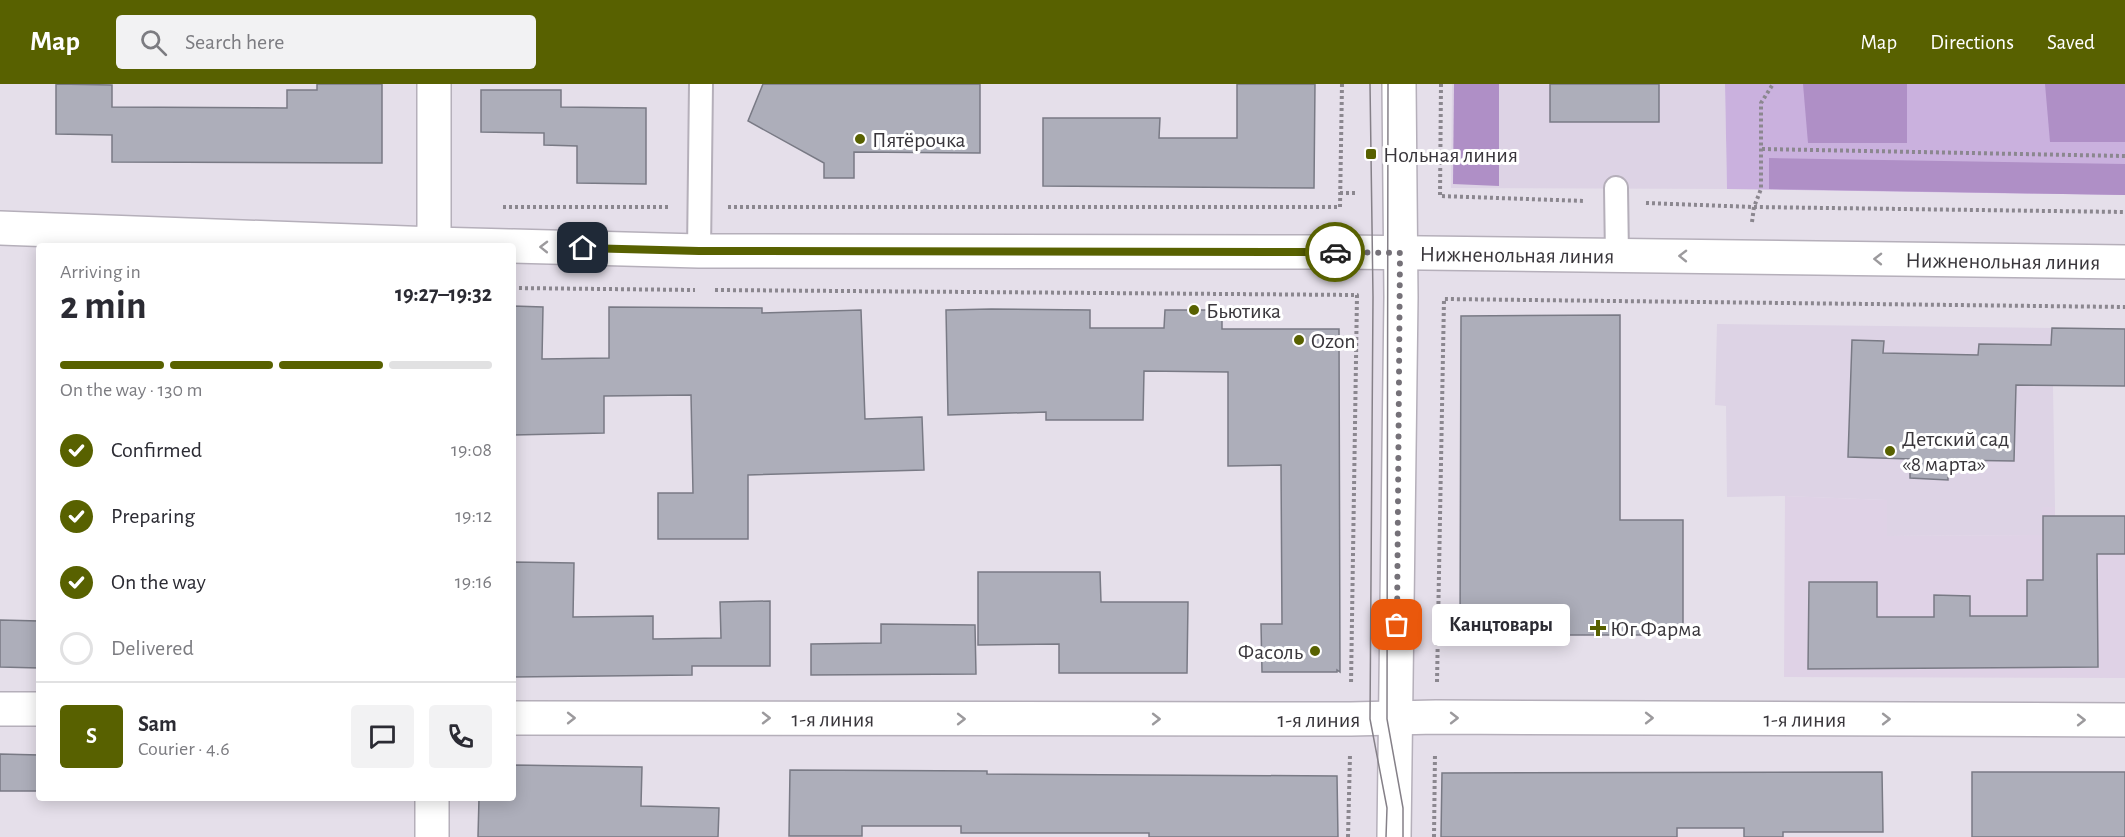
<!DOCTYPE html>
<html lang="en">
<head>
<meta charset="utf-8">
<style>
  :root { --surface:#fff; --page:#f2f2f3; --text:#2b2b33; --muted:#7c7c81; --line:#e1e1e2; --accent:#586100 }
  body { margin:0; font-family:"Alegreya Sans",sans-serif; background:var(--page); color:var(--text); height:100vh; display:flex; flex-direction:column; font-size:22px; white-space:nowrap }
  * { box-sizing:border-box; margin:0 }
  p { font-size:20px; color:var(--muted) }
  .icon { flex:none; width:33px; height:33px; fill:none; stroke:currentColor; stroke-width:2; stroke-linecap:round; stroke-linejoin:round }
  .map { position:relative; flex:1; overflow:hidden }
  .details { position:absolute; left:36px; top:159px; width:480px; height:558px; display:flex; flex-direction:column; background:var(--surface); border-radius:6px; box-shadow:0 3px 15px #0003 }
  .details>* { flex:none }
  .pin { position:absolute; display:grid; place-items:center; width:51px; height:51px; color:#fff; margin:-26px; border-radius:12px; box-shadow:0 3px 9px #0006 }
  .courier { position:absolute; display:grid; place-items:center; width:60px; height:60px; margin:-30px; border:4px solid #586100; border-radius:50%; background:#fff; color:#222; box-shadow:0 2px 8px #0007 }
  .bubble { position:absolute; height:42px; border-radius:6px; background:var(--surface); box-shadow:0 3px 15px #0003; font-size:20px; font-weight:600; line-height:42px; text-align:center }
  .overview em { font-style:normal; font-weight:600 }
  .overview div { display:flex; flex-direction:column-reverse }
  .overview { display:flex; align-items:center; justify-content:space-between; height:102px; padding:0 24px }
  h1 { font-size:39px; font-weight:600; line-height:45px }
  .bar { display:grid; grid-template-columns:repeat(4,1fr); gap:9px 6px; align-content:center; height:72px; padding:0 24px }
  .bar i { height:8px; border-radius:4px; background:var(--line) }
  .bar .on { background:var(--accent) }
  .bar p { grid-column:span 4 }
  .line { display:flex; align-items:center; gap:15px; padding:0 24px; border-top:2px solid var(--line) }
  .line div { flex:1 }
  .round { display:grid; place-items:center; flex:none; width:63px; height:63px; border-radius:6px; background:var(--page) }
  ol { padding:0 24px; list-style:none }
  li { display:flex; align-items:center; gap:18px; height:66px }
  li p { margin-inline-start:auto }
  li .icon { padding:6px; border-radius:50%; background:var(--accent); color:#fff; stroke-width:4 }
  li:last-child { color:var(--muted) }
  li i { width:33px; height:33px; border:3px solid var(--line); border-radius:50% }
  header { display:flex; align-items:center; gap:36px; box-sizing:border-box; height:84px; padding:0 30px; background:var(--accent); color:#fff }
  header strong { font-size:28px }
  nav { display:flex; gap:33px; margin-inline-start:auto; font-size:21px }
  .search { width:420px; height:54px; background:var(--page); display:flex; align-items:center; gap:15px; box-sizing:border-box; padding:0 21px; border-radius:6px; color:var(--muted); font-size:22px }
  .map>svg:first-child { display:block }
  .built { fill:#ddd3e5 }
  .medical { fill:#dfd2e6 }
  .green { fill:#cab1de }
  .forest { fill:#af8fc6 }
  .building { fill:#adaeba; stroke:#797a85; stroke-width:1.5 }
  .lines { fill:none; stroke-linecap:round; stroke-linejoin:round }
  .lane-casing { stroke:#b5afba; stroke-width:26 }
  .street-casing { stroke:#b5afba; stroke-width:36 }
  .secondary-casing { stroke:#b5afba; stroke-width:36 }
  .path { stroke:#8b878f; stroke-width:4; stroke-dasharray:3 3; stroke-linecap:butt }
  .lane { stroke:#fff; stroke-width:22 }
  .street { stroke:#fff; stroke-width:33 }
  .secondary { stroke:#fff; stroke-width:33 }
  .tram { stroke:#858088; stroke-width:1.5 }
  .oneway { stroke:#9c9a9d }
  .done { stroke:#757178; stroke-width:6; stroke-dasharray:0 10.8 }
  .route { stroke:#586100; stroke-width:8 }
  .poi-dot { fill:#586100; stroke:#fff; stroke-width:2 }
  .labels { text-anchor:middle; stroke-width:6; stroke-linejoin:round; paint-order:stroke }
  .poi-label { font-size:22px; fill:#39363b; stroke:#fff; text-anchor:start }
  .street-label { font-size:22px; fill:#39363b; stroke:#fff }
</style>
</head>
<body>
<header>
<strong>Map</strong>
<div class="search"><svg class="icon" aria-label="search" viewBox="0 0 24 24"><circle cx="10" cy="10" r="6"/><path d="M15 15l6 6"/></svg>Search here</div>
<nav><a>Map</a><a>Directions</a><a>Saved</a></nav>
</header>
<div class="map">
<svg width="2125" height="753" viewBox="0 0 2125 753">
  <rect width="100%" height="100%" fill="#e5dfea"/>
  <g class="built">
    <polygon points="1452,0 1725,0 1727,105 1451,104"/>
    <polygon points="1717,240 2052,244 2055,423 2042,423 2042,451 1887,452 1886,416 1785,412 1727,413 1726,322 1715,321"/>
  </g>
  <polygon class="medical" points="1785,412 1887,416 1887,452 2042,451 2042,423 2055,423 2055,432 2125,432 2125,594 1784,593"/>
  <polygon class="green" points="1725,0 2125,0 2125,111 1727,105"/>
  <g class="forest">
    <polygon points="1454,0 1499,0 1499,102 1453,100"/>
    <polygon points="1803,0 1907,0 1907,59 1808,59"/>
    <polygon points="2045,0 2125,0 2125,58 2050,58"/>
    <polygon points="1769,74 2125,80 2125,111 1769,105"/>
  </g>
  <g class="building">
    <polygon points="56,0 112,1 112,23 287,24 287,6 317,6 317,0 382,0 382,79 112,78 112,51 56,50"/>
    <polygon points="763,0 980,0 980,69 854,68 854,94 824,94 824,79 748,37"/>
    <polygon points="1237,0 1315,0 1314,104 1043,102 1043,34 1160,34 1159,54 1237,54"/>
    <rect x="1550" y="0" width="109" height="38"/>
    <polygon points="481,6 561,6 561,23 646,24 646,100 577,99 577,62 544,61 544,49 481,48"/>
    <polygon points="513,222 543,223 542,275 609,274 609,223 762,224 762,229 861,226 865,335 922,333 924,386 748,391 748,455 658,455 658,409 693,409 691,311 604,312 604,349 513,351"/>
    <polygon points="991,225 1090,226 1090,244 1164,244 1165,226 1222,226 1222,245 1339,245 1340,588 1337,586 1337,588 1262,588 1261,540 1282,540 1281,381 1228,382 1228,288 1144,287 1143,336 1046,336 1046,328 948,331 946,226"/>
    <polygon points="1620,231 1620,436 1683,436 1683,551 1460,551 1461,232"/>
    <polygon points="2052,244 2125,245 2125,302 2016,301 2014,377 1948,376 1948,396 1910,394 1910,375 1848,373 1852,256 1884,257 1883,269 1978,271 1979,260 2051,261"/>
    <polygon points="2043,432 2125,432 2125,470 2097,470 2098,583 1808,585 1809,498 1877,498 1877,533 1934,533 1934,511 1970,512 1970,532 2027,532 2027,496 2043,496"/>
    <polygon points="513,478 574,479 573,533 653,532 653,555 721,554 720,518 770,517 770,582 692,582 692,591 513,593"/>
    <polygon points="978,488 1100,488 1101,518 1188,518 1187,589 1059,589 1059,560 978,561"/>
    <polygon points="0,536 39,537 39,584 0,583"/>
    <polygon points="881,540 975,541 976,590 811,591 811,560 881,559"/>
    <polygon points="0,670 39,671 39,707 0,707"/>
    <polygon points="513,681 642,683 641,722 719,724 718,753 478,753 479,714 513,714"/>
    <polygon points="790,686 987,687 987,690 1337,692 1338,753 1149,753 1149,749 961,749 961,742 862,742 862,752 789,752"/>
    <polygon points="1882,688 1883,748 1783,748 1783,753 1744,753 1744,744 1677,744 1677,753 1441,753 1442,689"/>
    <rect x="1972" y="688" width="153" height="65"/>
  </g>
  <g class="lines">
    <g class="lane-casing">
      <g id="lane">
        <polyline points="1616,104 1617,172"/>
        <polyline points="699,167 701,0"/>
      </g>
    </g>
    <g class="street-casing">
      <g id="street">
        <polyline points="0,144 434,160 434,0"/>
        <polyline points="0,625 39,625"/>
      </g>
    </g>
    <g class="secondary-casing">
      <g id="secondary">
        <polyline points="434,162 434,160 509,162"/>
        <path id="s1" d="M 513,162 L 699,167 L 1343,168 L 2125,178"/>
        <path id="s2" d="M 513,634 L 1351,635 L 1436,633 L 2125,636"/>
        <polyline points="432,753 432,714"/>
        <polyline points="1394,753 1401,213 1399,0"/>
      </g>
    </g>
    <g class="path">
      <polyline points="1441,0 1440,112 1585,117"/>
      <polyline points="1762,65 2125,72"/>
      <polyline points="1340,109 1355,109"/>
      <polyline points="1646,119 1754,123 2125,128"/>
      <polyline points="503,123 670,123"/>
      <polyline points="728,123 1340,123 1342,0"/>
      <polyline points="1752,138 1754,123 1761,105 1761,19 1773,0"/>
      <polyline points="513,204 695,206"/>
      <polyline points="715,206 1357,211 1351,600"/>
      <polyline points="1437,598 1444,215 2125,223"/>
      <polyline points="1348,753 1350,671"/>
      <polyline points="1434,753 1435,669"/>
    </g>
    <use href="#lane" class="lane"/>
    <use href="#street" class="street"/>
    <use href="#secondary" class="secondary"/>
    <g class="tram">
      <polyline points="1370,0 1373,213 1370,635 1387,724 1386,753"/>
      <polyline points="1388,0 1387,635 1403,724 1403,753"/>
    </g>
  </g>
  <defs><path id="oneway-chevron" d="M-2-3.5L2.5 0L-2 3.5" fill="none" stroke-width="1.6" stroke-linecap="round" stroke-linejoin="round" transform="scale(1.5)"/></defs>
  <g class="oneway">
    <use href="#oneway-chevron" transform="translate(544 163) rotate(-179)"/>
    <use href="#oneway-chevron" transform="translate(1683 172) rotate(-179)"/>
    <use href="#oneway-chevron" transform="translate(1878 175) rotate(-179)"/>
    <use href="#oneway-chevron" transform="translate(571 634)"/>
    <use href="#oneway-chevron" transform="translate(766 634)"/>
    <use href="#oneway-chevron" transform="translate(1454 634)"/>
    <use href="#oneway-chevron" transform="translate(1649 634)"/>
    <use href="#oneway-chevron" transform="translate(961 635)"/>
    <use href="#oneway-chevron" transform="translate(1156 635)"/>
    <use href="#oneway-chevron" transform="translate(1886 635)"/>
    <use href="#oneway-chevron" transform="translate(2081 636)"/>
  </g>
  <g class="lines">
    <polyline class="done" points="1335,168 1400,169 1397,541"/>
    <polyline class="route" points="583,164 699,167 1335,168"/>
  </g>
  <g class="poi-dot">
    <circle cx="860" cy="55" r="6"/>
    <rect x="1365" y="64" width="12" height="12" rx="3"/>
    <circle cx="1194" cy="226" r="6"/>
    <circle cx="1299" cy="256" r="6"/>
    <circle cx="1890" cy="367" r="6"/>
    <path d="M1595 535h6v6h6v6h-6v6h-6v-6h-6v-6h6z"/>
    <circle cx="1315" cy="567" r="6"/>
  </g>
  <g class="labels">
    <g class="poi-label">
      <text x="872" y="63">Пятёрочка</text>
      <text x="1383" y="78">Нольная линия</text>
      <text x="1206" y="234">Бьютика</text>
      <text x="1311" y="264">Ozon</text>
      <text x="1902" y="362">Детский сад<tspan x="1902" dy="25">«8 марта»</tspan></text>
      <text x="1610" y="552">Юг Фарма</text>
      <text x="1303" y="575" text-anchor="end">Фасоль</text>
    </g>
    <g class="street-label">
      <text dy="8" stroke="none"><textPath href="#s1" startOffset="1004">Нижненольная линия</textPath></text>
      <text dy="8" stroke="none"><textPath href="#s1" startOffset="1490">Нижненольная линия</textPath></text>
      <text dy="8" stroke="none"><textPath href="#s2" startOffset="320">1-я линия</textPath></text>
      <text dy="8" stroke="none"><textPath href="#s2" startOffset="806">1-я линия</textPath></text>
      <text dy="8" stroke="none"><textPath href="#s2" startOffset="1292">1-я линия</textPath></text>
    </g>
  </g>
</svg>
<div class="pin" style="left:1397px;top:541px;background:#ea580c"><svg class="icon" aria-label="bag" viewBox="0 0 24 24"><path d="M5 8h14l-1 12H6zM9 8a3 3 0 0 1 6 0"/></svg></div>
<div class="pin" style="left:583px;top:164px;background:#1f2937"><svg class="icon" aria-label="home" viewBox="0 0 24 24"><path d="M3 11l9-7 9 7M6 9v11h12V9"/></svg></div>
<div class="courier" style="left:1335px;top:168px"><svg class="icon" aria-label="car" viewBox="0 0 24 24"><path d="M5 17H2v-5l4-1 3-4h7l3 4 3 1v5h-3M9 17h6M6 11h13"/><circle cx="7" cy="17" r="2"/><circle cx="17" cy="17" r="2"/></svg></div>
<div class="bubble" style="left:1432px;top:520px;width:138px">Канцтовары</div>
<section class="details">
<div class="overview"><div><h1>2 min</h1><p>Arriving in</p></div><em>19:27–19:32</em></div>
<div class="bar"><i class="on"></i><i class="on"></i><i class="on"></i><i></i><p>On the way · 130 m</p></div>
<ol>
<li><svg class="icon" aria-label="check" viewBox="0 0 24 24"><path d="M5 12l5 5 9-10"/></svg>Confirmed<p>19:08</p></li>
<li><svg class="icon" aria-label="check" viewBox="0 0 24 24"><path d="M5 12l5 5 9-10"/></svg>Preparing<p>19:12</p></li>
<li><svg class="icon" aria-label="check" viewBox="0 0 24 24"><path d="M5 12l5 5 9-10"/></svg>On the way<p>19:16</p></li>
<li><i></i>Delivered</li>
</ol>
<div class="line" style="height:108px"><b class="round" style="background:var(--accent);color:#fff">S</b><div><b>Sam</b><p>Courier · 4.6</p></div><a class="round"><svg class="icon" aria-label="chat" viewBox="0 0 24 24"><path d="M4 5h16v11H9l-5 4z"/></svg></a><a class="round"><svg class="icon" aria-label="phone" viewBox="0 0 24 24"><path d="M5 4h4l2 5-3 2q2 4 5 5l2-3 5 2v4C11 20 4 13 5 4z"/></svg></a></div>
</section>
</div>
</body>
</html>
